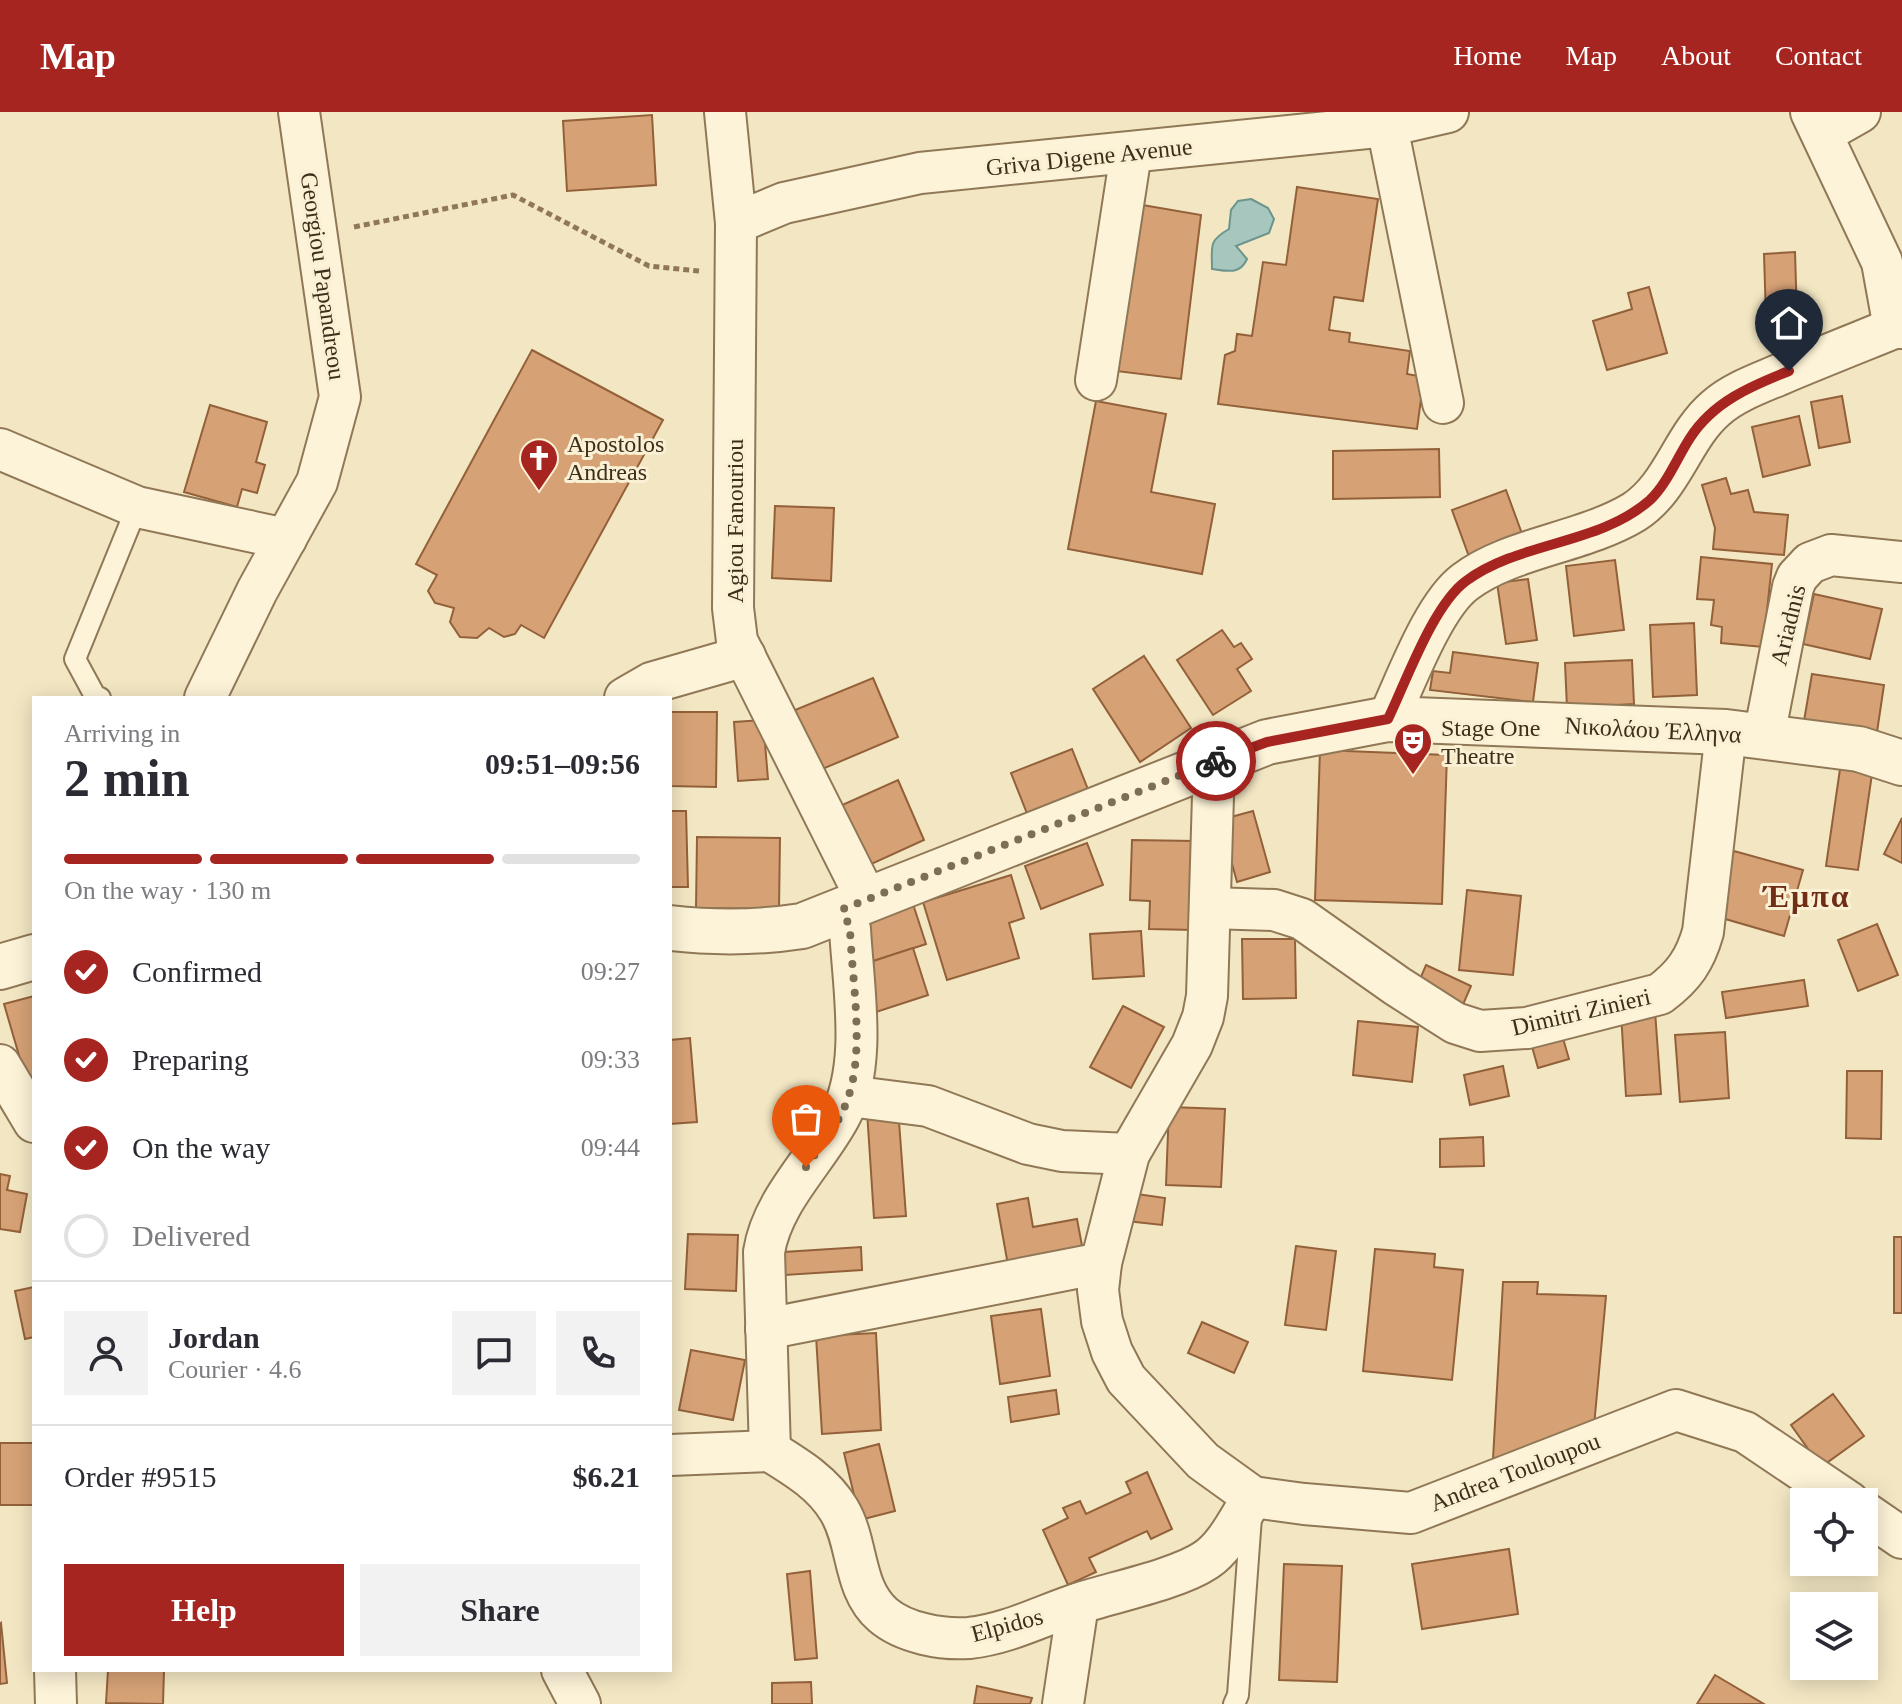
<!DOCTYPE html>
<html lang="en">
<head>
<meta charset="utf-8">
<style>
  :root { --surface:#fff; --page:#f2f2f3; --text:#2b2b33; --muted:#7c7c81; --line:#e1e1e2; --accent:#a72520 }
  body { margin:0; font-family:Georgia,serif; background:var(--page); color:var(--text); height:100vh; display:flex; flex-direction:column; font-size:30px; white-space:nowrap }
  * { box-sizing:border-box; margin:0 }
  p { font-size:26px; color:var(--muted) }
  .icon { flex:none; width:44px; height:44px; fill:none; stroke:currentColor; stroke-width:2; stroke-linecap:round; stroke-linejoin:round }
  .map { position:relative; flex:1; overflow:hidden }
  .details { position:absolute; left:32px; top:584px; width:640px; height:976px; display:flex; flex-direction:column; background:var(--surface); border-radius:0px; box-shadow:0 4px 20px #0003 }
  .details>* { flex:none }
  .fabs { position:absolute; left:1790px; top:1376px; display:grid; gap:16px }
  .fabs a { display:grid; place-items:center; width:88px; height:88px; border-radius:0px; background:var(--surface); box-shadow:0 4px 20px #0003; font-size:40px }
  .pin { position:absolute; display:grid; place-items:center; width:68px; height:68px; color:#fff; margin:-82px -34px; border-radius:50% 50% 50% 0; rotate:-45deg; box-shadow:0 0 8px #0007 }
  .pin .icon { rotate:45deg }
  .courier { position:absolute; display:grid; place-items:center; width:80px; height:80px; margin:-40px; border:6px solid #a72520; border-radius:50%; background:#fff; color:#222; box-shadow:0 2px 10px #0007 }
  .headline em { font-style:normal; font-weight:600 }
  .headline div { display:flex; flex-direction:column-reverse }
  .headline { display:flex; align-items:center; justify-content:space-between; height:136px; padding:0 32px }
  h1 { font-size:52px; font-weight:600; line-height:60px }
  .bar { display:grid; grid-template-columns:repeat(4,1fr); gap:12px 8px; align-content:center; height:96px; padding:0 32px }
  .bar i { height:10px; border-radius:6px; background:var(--line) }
  .bar .on { background:var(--accent) }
  .bar p { grid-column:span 4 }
  .line { display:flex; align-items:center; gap:20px; padding:0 32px; border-top:2px solid var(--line) }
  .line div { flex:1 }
  .round { display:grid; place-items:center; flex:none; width:84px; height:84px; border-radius:0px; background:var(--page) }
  ol { padding:0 32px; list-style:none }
  li { display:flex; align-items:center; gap:24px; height:88px }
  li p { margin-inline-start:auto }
  li .icon { padding:8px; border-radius:50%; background:var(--accent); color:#fff; stroke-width:4 }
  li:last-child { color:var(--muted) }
  li i { width:44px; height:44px; border:4px solid var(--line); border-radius:50% }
  .button { display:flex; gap:16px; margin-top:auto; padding:16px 32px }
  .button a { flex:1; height:92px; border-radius:0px; background:var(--accent); color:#fff; font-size:32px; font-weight:600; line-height:92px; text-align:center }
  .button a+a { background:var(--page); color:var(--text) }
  header { display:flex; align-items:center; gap:48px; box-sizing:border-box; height:112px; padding:0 40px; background:var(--accent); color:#fff }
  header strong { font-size:38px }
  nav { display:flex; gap:44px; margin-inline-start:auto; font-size:28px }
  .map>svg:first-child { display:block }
  .water { fill:#a6c6be; stroke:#6b958d; stroke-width:2 }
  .building { fill:#d6a175; stroke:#92613a; stroke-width:2 }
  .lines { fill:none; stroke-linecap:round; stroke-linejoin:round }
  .service-casing { stroke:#907857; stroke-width:24 }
  .minor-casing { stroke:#907857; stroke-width:44 }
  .tertiary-casing { stroke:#907857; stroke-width:48 }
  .path { stroke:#907857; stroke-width:5; stroke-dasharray:6 4; stroke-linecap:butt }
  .service { stroke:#fdf3d8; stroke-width:20 }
  .minor { stroke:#fdf3d8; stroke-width:40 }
  .tertiary { stroke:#fdf3d8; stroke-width:44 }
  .done { stroke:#7d6f57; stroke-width:8; stroke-dasharray:0 14.4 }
  .route { stroke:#a72520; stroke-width:10 }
  .labels { text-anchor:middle; stroke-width:6; stroke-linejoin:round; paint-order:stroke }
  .street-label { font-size:24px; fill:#3e2f1d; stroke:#faf0d4 }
  .poi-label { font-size:24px; fill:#3e2f1d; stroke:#faf0d4; text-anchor:start }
  .district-label { font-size:32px; font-weight:bold; letter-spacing:2px; fill:#702e17; stroke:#faf0d4 }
</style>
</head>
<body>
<header>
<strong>Map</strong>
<nav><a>Home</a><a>Map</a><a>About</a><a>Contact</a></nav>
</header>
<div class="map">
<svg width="1902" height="1592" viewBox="0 0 1902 1592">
  <rect width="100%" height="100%" fill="#f3e7c3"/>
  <path class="water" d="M 1251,87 L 1268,96 L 1274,107 L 1269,121 L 1236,134 L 1247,147 C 1240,163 1227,159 1212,157 C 1212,134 1208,129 1229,117 L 1231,98 L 1238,89 Z"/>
  <g class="building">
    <polygon points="652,3 656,73 567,79 563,9"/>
    <polygon points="1297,75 1378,87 1363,189 1334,185 1329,218 1350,221 1349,230 1410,239 1407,262 1424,265 1417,317 1218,292 1225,243 1235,239 1237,222 1252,224 1263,150 1286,153"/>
    <polygon points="1131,91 1201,103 1181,267 1108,258"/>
    <polygon points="1795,140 1797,205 1766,206 1764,142"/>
    <polygon points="1649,175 1667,241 1607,258 1593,209 1632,197 1628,181"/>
    <polygon points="532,238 663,308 544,526 521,513 515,522 504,525 489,516 477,526 460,525 450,510 454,496 435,491 428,479 437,463 416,452"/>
    <polygon points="1842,284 1850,330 1819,336 1811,290"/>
    <polygon points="1096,289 1166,302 1151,380 1215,392 1202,462 1068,437"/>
    <polygon points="210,293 267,310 256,350 265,353 257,381 242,377 237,395 184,380"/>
    <polygon points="1799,304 1810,353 1763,365 1752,315"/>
    <polygon points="1439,337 1440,385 1333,387 1333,339"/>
    <polygon points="1726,366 1731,382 1748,378 1754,400 1788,403 1784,443 1713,437 1715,416 1702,373"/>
    <polygon points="1506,378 1525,430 1471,450 1452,398"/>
    <polygon points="775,394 834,396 831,469 772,466"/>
    <polygon points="1701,445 1772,452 1763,535 1721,531 1722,515 1711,513 1714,488 1697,487"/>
    <polygon points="1615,448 1624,518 1574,524 1566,454"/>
    <polygon points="1528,467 1537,528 1506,532 1497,471"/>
    <polygon points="1814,482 1882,497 1870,547 1803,532"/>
    <polygon points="1694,511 1697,583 1653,585 1650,513"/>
    <polygon points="1222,518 1234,535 1241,531 1252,547 1237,557 1251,579 1213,603 1177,548"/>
    <polygon points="1453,540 1538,551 1533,590 1430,578 1433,559 1450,561"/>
    <polygon points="1144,544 1191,616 1140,650 1093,577"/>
    <polygon points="1632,548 1634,592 1567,596 1565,551"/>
    <polygon points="1812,562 1884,573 1877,620 1804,609"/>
    <polygon points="873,566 898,625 820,658 795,598"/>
    <polygon points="670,600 717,600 716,675 670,674"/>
    <polygon points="763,608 768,667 738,669 734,610"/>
    <polygon points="1072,637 1089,680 1028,704 1011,661"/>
    <polygon points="1320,638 1447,643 1442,792 1315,788"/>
    <polygon points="1840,657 1872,662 1858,758 1826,754"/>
    <polygon points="898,668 924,728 867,754 840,694"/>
    <polygon points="670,699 686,699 688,775 670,775"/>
    <polygon points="1253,699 1270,760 1237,770 1220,708"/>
    <polygon points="1902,706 1902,751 1884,742"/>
    <polygon points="697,725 780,726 779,797 696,796"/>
    <polygon points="1132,728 1195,729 1194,818 1149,817 1150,789 1130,788"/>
    <polygon points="1087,731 1103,773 1041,797 1025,754"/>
    <polygon points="1734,739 1803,758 1784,824 1715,804"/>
    <polygon points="1011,763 1024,806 1009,811 1019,846 947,868 923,790"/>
    <polygon points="1467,778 1521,784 1513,863 1459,858"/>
    <polygon points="913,792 926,832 871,850 858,810"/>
    <polygon points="1877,812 1898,863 1858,879 1838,828"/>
    <polygon points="1141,819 1144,864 1093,867 1090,822"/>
    <polygon points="1242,827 1295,827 1296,886 1243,887"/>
    <polygon points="913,836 928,883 873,901 858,854"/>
    <polygon points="1426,853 1471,874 1462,895 1417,874"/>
    <polygon points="1804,868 1808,894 1726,906 1722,880"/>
    <polygon points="34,884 34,980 30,981 4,892"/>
    <polygon points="1123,894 1164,915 1131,976 1090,955"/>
    <polygon points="1655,899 1661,982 1626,984 1621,901"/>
    <polygon points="1358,909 1418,915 1412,970 1353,963"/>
    <polygon points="1560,916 1569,947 1538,956 1529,924"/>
    <polygon points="1725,920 1729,986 1680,990 1675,923"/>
    <polygon points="690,926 697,1010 670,1012 670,928"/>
    <polygon points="1503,954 1509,984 1470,993 1464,963"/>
    <polygon points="1847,959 1882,959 1881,1027 1846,1026"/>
    <polygon points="1169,995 1225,997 1221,1075 1166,1073"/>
    <polygon points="898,996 906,1104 874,1106 867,999"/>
    <polygon points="1483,1025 1484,1054 1440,1055 1440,1027"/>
    <polygon points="0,1062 10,1064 7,1078 27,1082 20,1120 0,1117"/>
    <polygon points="1130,1081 1165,1086 1162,1113 1127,1109"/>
    <polygon points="1028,1086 1033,1115 1077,1107 1083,1139 1008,1153 997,1092"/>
    <polygon points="688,1122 738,1123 736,1179 685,1177"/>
    <rect x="1894" y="1125" width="8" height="76"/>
    <polygon points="1296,1134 1336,1139 1326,1218 1285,1213"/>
    <polygon points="861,1135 862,1158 785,1163 784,1140"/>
    <polygon points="1375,1137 1435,1142 1434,1155 1463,1158 1452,1268 1363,1259"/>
    <polygon points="1503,1170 1538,1170 1537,1182 1606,1184 1594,1314 1493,1347"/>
    <polygon points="34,1175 34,1225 25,1227 15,1179"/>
    <polygon points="1041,1197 1050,1264 1000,1272 991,1204"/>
    <polygon points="1202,1210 1248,1230 1234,1261 1188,1241"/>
    <polygon points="876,1221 881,1318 822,1322 816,1224"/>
    <polygon points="691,1238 745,1248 733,1308 679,1298"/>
    <polygon points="1056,1278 1059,1302 1011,1310 1008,1285"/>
    <polygon points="1833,1282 1864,1324 1821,1355 1791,1313"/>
    <rect x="0" y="1331" width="34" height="62"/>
    <polygon points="879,1332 895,1399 860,1408 844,1341"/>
    <polygon points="1147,1360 1172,1417 1151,1427 1147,1419 1089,1446 1096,1460 1068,1473 1043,1418 1068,1406 1063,1396 1080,1389 1086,1402 1131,1381 1126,1370"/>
    <polygon points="1509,1437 1518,1502 1422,1517 1412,1452"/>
    <polygon points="1284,1452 1342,1454 1337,1570 1279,1568"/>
    <polygon points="810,1459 817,1546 795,1548 787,1462"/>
    <polygon points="1,1511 7,1571 0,1572 0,1512"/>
    <polygon points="108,1558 164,1558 163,1592 106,1591"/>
    <polygon points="1715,1563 1764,1592 1697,1592"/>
    <polygon points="811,1570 812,1592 772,1592 772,1571"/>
    <polygon points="977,1574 1032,1586 1030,1592 974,1592"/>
  </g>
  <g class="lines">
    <g class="service-casing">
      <g id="service">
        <polyline points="100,586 95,584 75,547 137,395"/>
        <polyline points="1234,1592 1238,1583 1251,1405"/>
      </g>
    </g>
    <g class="minor-casing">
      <g id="minor">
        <polyline points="725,0 736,111 733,496 737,529 867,788"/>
        <polyline points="1811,0 1882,150 1894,216"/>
        <polyline points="1387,14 1443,291"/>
        <polyline points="1823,21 1860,0"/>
        <polyline points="736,111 784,91 920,61 1387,14 1448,0"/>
        <polyline points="1096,268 1131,41"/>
        <polyline points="0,337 137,395 286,427"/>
        <polyline points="205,586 257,479 317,370 340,285 299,0"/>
        <polyline points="625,586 651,571 745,544"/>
        <path d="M 1388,607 C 1406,569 1433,494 1465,470 C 1509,436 1585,430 1634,400 C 1673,375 1682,325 1716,296 C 1734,280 1760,271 1781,262 C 1819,246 1857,231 1894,216 L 1902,216"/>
        <polyline points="1764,624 1793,475 1797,465 1810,451 1831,443 1902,450"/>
        <polyline points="1214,650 1207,884 1203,905 1192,933 1129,1042 1101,1151 1098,1178 1102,1209 1112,1240 1126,1267 1203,1349 1253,1385 1304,1392 1411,1401 1676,1298 1745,1320 1849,1390"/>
        <path d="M 1210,796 L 1274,798 L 1302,807 L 1397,874 L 1455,911 L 1480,919 L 1527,916 L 1660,882 C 1684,864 1695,848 1703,820 L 1726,620"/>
        <polyline points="0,953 34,1010"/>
        <polyline points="849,984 928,994 1028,1032 1062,1039 1129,1042"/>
        <polyline points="766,1217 1101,1151"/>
        <path d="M 770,1339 C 796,1355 823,1371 839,1398 C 859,1431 852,1476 883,1503 C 904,1521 942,1528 969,1526 C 1008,1522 1043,1503 1080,1491 C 1114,1480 1178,1467 1206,1448 C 1227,1434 1239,1406 1253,1385"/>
        <path d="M 770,1339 L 764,1140 C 772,1089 815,1050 839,1006 C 868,955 853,874 850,817 L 843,797"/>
        <polyline points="670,1343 770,1339"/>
        <polyline points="1864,1400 1902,1426"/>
        <polyline points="55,1558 56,1592"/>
        <polyline points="562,1558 580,1592"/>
        <polyline points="1063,1592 1078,1492"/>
      </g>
    </g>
    <g class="tertiary-casing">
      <g id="tertiary">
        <path d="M 670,816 C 715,821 757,821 802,814 L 1267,630 L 1388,607 L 1726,620 L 1859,637 L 1902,651"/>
        <polyline points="0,855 34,845"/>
      </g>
    </g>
    <polyline class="path" points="354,115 513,83 649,154 699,159"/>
    <use href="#service" class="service"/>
    <use href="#minor" class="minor"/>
    <use href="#tertiary" class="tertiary"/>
  </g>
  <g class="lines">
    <path class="done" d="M 806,1055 C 821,1033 840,1011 848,986 C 865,937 852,869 850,817 L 843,797 L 1216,649"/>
    <path class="route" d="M 1216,649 L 1267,630 L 1388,607 C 1406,570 1433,493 1466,469 C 1520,429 1599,433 1650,388 C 1667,372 1677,346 1690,326 C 1713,290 1751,274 1789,259"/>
  </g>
  <defs>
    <g id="church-pin" transform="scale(2)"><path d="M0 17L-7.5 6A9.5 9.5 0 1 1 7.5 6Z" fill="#a72520" stroke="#faf0d4"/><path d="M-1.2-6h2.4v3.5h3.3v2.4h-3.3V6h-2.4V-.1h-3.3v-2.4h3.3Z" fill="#fff"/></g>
    <g id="theatre-pin" transform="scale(2)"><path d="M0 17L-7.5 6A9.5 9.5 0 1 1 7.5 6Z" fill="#a72520" stroke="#faf0d4"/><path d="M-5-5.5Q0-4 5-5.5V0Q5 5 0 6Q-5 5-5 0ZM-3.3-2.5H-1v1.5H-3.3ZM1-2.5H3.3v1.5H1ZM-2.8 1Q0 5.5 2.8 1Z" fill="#fff"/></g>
  </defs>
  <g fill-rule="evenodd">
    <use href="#church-pin" x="539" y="346"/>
    <use href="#theatre-pin" x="1413" y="630"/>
  </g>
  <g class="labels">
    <g class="street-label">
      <text transform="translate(1089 45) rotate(-6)" y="8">Griva Digene Avenue</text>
      <text transform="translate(323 164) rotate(82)" y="8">Georgiou Papandreou</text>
      <text transform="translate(735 409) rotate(-90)" y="8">Agiou Fanouriou</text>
      <text transform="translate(1788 513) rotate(-76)" y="8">Ariadnis</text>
      <text transform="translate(1653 618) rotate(3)" y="8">Νικολάου Έλληνα</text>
      <text transform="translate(1581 900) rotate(-13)" y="8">Dimitri Zinieri</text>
      <text transform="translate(1515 1360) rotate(-21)" y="8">Andrea Touloupou</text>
      <text transform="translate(1007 1513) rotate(-15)" y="8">Elpidos</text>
    </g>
    <g class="poi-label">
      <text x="567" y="340">Apostolos<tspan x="567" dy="28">Andreas</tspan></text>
      <text x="1441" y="624">Stage One<tspan x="1441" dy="28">Theatre</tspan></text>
    </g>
    <g class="district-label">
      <text x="1807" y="795">Έμπα</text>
    </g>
  </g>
</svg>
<div class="fabs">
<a><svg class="icon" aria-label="locate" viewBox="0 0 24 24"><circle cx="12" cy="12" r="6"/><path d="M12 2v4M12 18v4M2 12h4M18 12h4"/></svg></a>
<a><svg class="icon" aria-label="layers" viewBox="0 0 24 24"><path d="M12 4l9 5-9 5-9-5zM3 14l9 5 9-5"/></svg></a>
</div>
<div class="pin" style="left:806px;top:1055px;background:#ea580c"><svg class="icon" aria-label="bag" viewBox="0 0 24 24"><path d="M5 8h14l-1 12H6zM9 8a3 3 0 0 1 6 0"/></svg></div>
<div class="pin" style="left:1789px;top:259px;background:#1f2937"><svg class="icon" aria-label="home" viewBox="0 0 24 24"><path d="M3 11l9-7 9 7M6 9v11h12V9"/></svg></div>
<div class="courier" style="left:1216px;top:649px"><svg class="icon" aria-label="bike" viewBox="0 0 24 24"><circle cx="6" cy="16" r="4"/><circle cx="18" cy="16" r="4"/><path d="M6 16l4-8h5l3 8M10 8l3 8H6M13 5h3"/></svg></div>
<section class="details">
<div class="headline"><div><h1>2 min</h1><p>Arriving in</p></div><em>09:51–09:56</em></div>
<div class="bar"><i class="on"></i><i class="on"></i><i class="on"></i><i></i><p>On the way · 130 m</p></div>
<ol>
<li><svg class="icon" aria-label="check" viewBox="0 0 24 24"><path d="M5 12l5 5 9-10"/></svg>Confirmed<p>09:27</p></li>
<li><svg class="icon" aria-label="check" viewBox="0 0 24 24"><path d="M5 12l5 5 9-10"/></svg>Preparing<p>09:33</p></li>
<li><svg class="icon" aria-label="check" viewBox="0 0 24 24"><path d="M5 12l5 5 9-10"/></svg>On the way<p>09:44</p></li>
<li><i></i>Delivered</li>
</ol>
<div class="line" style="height:144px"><a class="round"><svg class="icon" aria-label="person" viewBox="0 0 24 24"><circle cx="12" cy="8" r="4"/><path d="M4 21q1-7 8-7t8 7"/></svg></a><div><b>Jordan</b><p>Courier · 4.6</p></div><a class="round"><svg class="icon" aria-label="chat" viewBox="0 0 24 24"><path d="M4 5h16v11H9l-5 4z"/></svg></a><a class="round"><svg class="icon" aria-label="phone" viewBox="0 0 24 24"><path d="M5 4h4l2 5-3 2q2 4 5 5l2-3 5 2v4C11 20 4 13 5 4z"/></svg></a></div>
<div class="line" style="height:104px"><div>Order #9515</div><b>$6.21</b></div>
<div class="button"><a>Help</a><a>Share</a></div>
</section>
</div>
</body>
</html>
